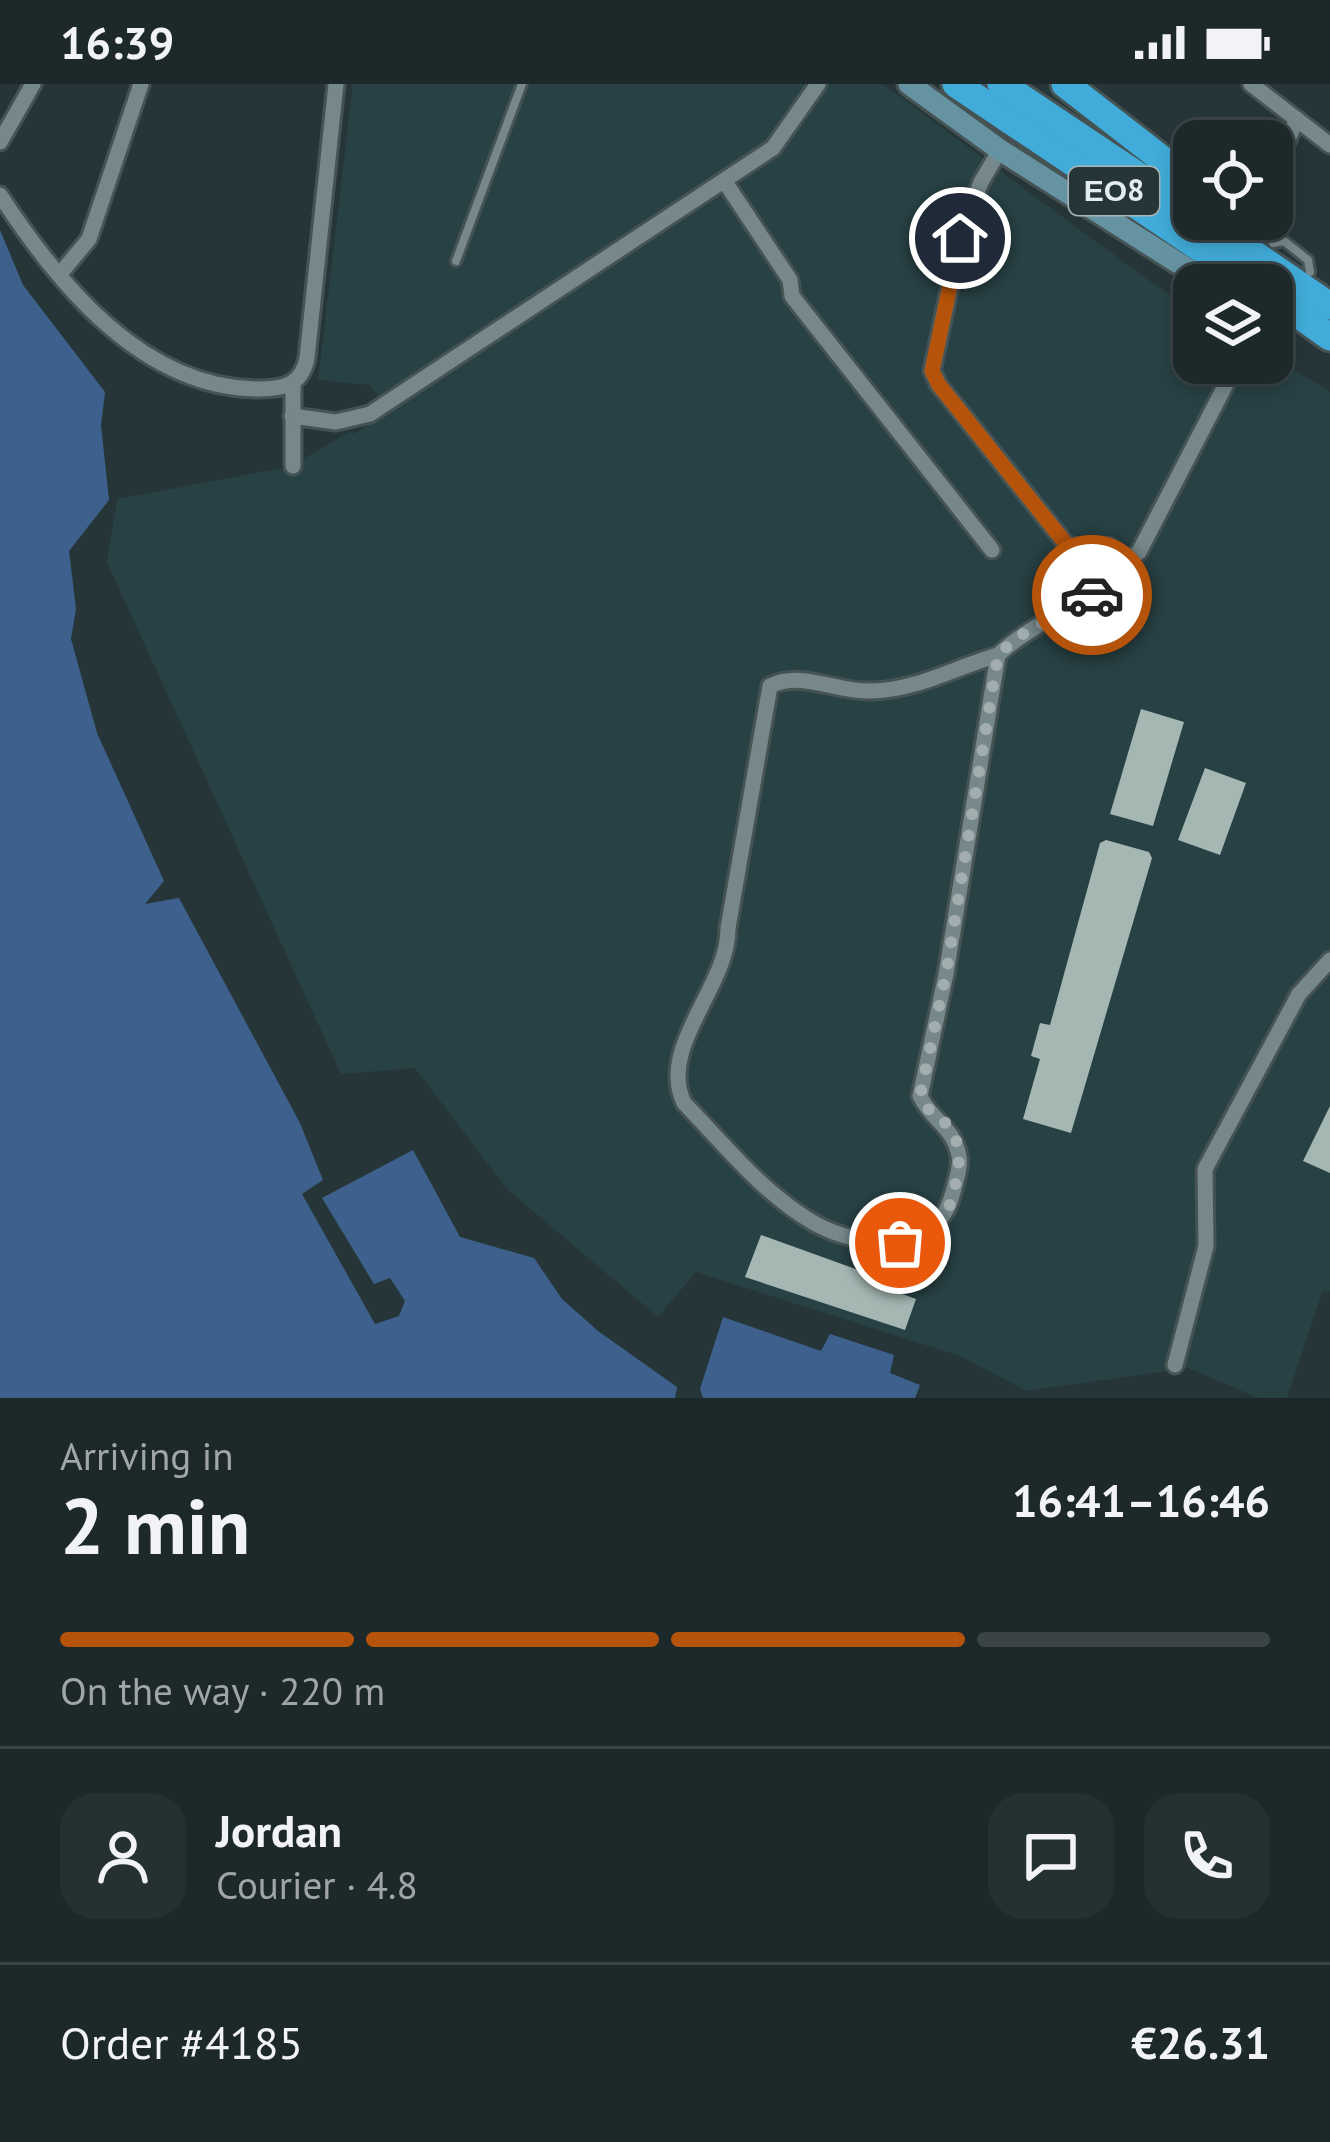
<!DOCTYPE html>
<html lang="en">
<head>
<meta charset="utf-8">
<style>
  :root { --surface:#1c282a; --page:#253032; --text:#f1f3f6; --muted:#a0a6a8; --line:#3a4447; --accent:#b45309 }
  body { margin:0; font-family:"PT Sans",sans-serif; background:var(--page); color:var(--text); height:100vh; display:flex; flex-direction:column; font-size:45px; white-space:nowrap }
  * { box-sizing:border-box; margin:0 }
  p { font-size:39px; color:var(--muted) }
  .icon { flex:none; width:66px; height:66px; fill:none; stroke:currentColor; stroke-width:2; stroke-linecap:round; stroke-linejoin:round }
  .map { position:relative; height:1314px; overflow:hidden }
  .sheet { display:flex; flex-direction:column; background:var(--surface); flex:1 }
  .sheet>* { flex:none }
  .controls { position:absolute; left:1173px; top:36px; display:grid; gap:24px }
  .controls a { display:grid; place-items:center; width:120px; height:120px; border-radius:24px; background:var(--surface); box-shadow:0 6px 18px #0003,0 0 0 3px var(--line); font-size:60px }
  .pin { position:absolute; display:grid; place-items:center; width:102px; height:102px; color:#fff; margin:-51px; border:6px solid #fff; border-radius:50%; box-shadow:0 3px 12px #0007 }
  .courier { position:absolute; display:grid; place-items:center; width:120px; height:120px; margin:-60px; border:9px solid #b45309; border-radius:50%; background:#fff; color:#222; box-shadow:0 3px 15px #0007 }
  .summary em { font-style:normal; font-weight:700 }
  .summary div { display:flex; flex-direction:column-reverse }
  .summary { display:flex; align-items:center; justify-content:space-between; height:204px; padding:0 60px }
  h1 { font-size:78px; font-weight:700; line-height:90px }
  .bar { display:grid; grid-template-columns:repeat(4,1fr); gap:18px 12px; align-content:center; height:144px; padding:0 60px }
  .bar i { height:15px; border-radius:9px; background:var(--line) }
  .bar .on { background:var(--accent) }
  .bar p { grid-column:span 4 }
  .line { display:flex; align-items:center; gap:30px; padding:0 60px; border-top:3px solid var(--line) }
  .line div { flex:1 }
  .round { display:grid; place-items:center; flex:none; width:126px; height:126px; border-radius:36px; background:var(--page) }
  .status { display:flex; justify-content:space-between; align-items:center; height:84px; padding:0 60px; background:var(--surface); direction:ltr }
  .status svg { height:33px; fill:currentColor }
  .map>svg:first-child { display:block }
  .built { fill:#284144 }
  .water { fill:#3d618c }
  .building { fill:#a4b7b3 }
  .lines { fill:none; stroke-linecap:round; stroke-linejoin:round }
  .lane-casing { stroke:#455355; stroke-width:14 }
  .street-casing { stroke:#455355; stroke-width:21 }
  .secondary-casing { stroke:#455355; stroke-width:27 }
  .highway-casing { stroke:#455355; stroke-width:33 }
  .lane { stroke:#76888b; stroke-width:8 }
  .street { stroke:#76888b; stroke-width:15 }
  .secondary { stroke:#6693a2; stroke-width:21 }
  .highway { stroke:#41acd9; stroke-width:27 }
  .done { stroke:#a1adaf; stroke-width:12; stroke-dasharray:0 21.6 }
  .route { stroke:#b45309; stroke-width:15 }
  .labels { text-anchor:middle; stroke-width:12; stroke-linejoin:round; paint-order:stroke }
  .shield { fill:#263638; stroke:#aab6b8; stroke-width:3 }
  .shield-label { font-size:30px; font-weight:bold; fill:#e3edef }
</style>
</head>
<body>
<div class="status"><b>16:39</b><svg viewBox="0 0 49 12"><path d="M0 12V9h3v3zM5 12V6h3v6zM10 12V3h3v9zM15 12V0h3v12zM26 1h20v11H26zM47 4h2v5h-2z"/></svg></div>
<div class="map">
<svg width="1330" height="1314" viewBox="0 0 1330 1314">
  <rect width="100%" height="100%" fill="#263638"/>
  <polygon class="built" points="353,0 883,0 1152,199 1194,225 1194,279 1272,279 1272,272 1330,308 1330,1207 1322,1208 1287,1314 1258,1314 1189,1284 1027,1307 960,1272 696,1188 658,1233 508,1106 415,984 341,990 107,478 117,415 304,380 303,375 351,347 354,350 387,327 370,301 318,296"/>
  <g class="water">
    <polygon points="0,146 23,201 105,308 101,341 109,416 69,467 76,525 71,555 97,649 164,797 145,820 179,814 300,1039 323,1096 302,1110 375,1240 399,1232 405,1217 390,1194 374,1200 322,1114 413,1066 460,1153 534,1174 562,1215 598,1247 677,1303 675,1314 0,1314"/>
    <polygon points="723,1233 821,1267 830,1250 894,1271 890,1289 920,1301 915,1314 703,1314 700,1305"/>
  </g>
  <g class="building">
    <polygon points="1141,625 1184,638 1153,742 1110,730"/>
    <polygon points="1205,684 1246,699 1220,771 1178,756"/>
    <polygon points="1106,756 1149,768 1152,774 1071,1049 1023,1035 1040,975 1031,972 1040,939 1050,941 1100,759"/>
    <polygon points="1330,1022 1330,1089 1303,1077"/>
    <polygon points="761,1151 889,1197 886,1204 916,1215 905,1246 745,1193"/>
  </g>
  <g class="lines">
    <g class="lane-casing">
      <g id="lane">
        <polyline points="1273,159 1284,157 1308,176 1310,188"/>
        <polyline points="456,177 522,0"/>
      </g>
    </g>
    <g class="street-casing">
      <g id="street">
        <polyline points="1251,0 1330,61"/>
        <polyline points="0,58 33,0"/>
        <polyline points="1000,66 981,98 960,154 932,287 939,301 1066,460 1093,468 1109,462 1116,468 1117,480 1111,487 1100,488 1093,481 1093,468"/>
        <polyline points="1272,91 1297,35"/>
        <polyline points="725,98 790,196 792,212 992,466"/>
        <path d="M 0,111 C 58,200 143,305 259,305 C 285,305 302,300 307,274 L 336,0"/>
        <polyline points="1240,160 1252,135"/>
        <polyline points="60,190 89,155 141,0"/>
        <polyline points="293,300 293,382"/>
        <polyline points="292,332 336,338 370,330 773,64 818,0"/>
        <polyline points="1118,475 1124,479 1139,468 1237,279"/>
        <path d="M 998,571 C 956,583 917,606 872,607 C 837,609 803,586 770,602 L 728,844 C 729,902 657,963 684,1019 C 724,1060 763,1110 814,1139 C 860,1165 938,1172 953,1108 C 956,1097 961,1082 959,1072 C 954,1043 931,1036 920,1012 L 946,890 L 998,571 C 1032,539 1077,524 1113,495 L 1111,487"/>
        <polyline points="1175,1281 1206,1162 1205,1085 1299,910 1330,876"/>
      </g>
    </g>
    <g class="secondary-casing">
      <polyline id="secondary" points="909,0 1000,66 1213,201"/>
    </g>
    <g class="highway-casing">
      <g id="highway">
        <polyline points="956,0 1255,201"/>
        <polyline points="1001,0 1194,129"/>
        <polyline points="1065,0 1194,100"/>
        <polyline points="1203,135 1330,222"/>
        <polyline points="1272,212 1330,253"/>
      </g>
    </g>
    <use href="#lane" class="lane"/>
    <use href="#street" class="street"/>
    <use href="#secondary" class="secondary"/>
    <use href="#highway" class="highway"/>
  </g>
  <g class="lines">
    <path class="done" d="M 900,1159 L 947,1130 C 955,1102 969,1065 947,1041 C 935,1027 929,1031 920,1012 L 946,890 L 998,571 L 1016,554 L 1092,511"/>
    <polyline class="route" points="960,154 932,287 939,301 1066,460 1093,468 1108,462 1116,467 1113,495 1092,511"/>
  </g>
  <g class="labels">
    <rect class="shield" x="1069" y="83" width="90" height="48" rx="9"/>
    <g class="shield-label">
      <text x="1114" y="117">ΕΟ8</text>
    </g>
  </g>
</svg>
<div class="controls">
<a><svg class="icon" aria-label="locate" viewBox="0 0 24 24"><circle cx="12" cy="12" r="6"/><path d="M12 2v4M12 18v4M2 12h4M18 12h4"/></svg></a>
<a><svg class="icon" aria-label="layers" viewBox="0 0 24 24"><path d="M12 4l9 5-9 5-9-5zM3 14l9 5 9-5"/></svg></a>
</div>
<div class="pin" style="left:900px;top:1159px;background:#ea580c"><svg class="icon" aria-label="bag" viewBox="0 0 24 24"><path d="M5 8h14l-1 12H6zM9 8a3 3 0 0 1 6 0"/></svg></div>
<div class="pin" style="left:960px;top:154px;background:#1f2937"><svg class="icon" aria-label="home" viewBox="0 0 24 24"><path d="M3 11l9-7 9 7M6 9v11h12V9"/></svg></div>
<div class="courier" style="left:1092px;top:511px"><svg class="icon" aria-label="car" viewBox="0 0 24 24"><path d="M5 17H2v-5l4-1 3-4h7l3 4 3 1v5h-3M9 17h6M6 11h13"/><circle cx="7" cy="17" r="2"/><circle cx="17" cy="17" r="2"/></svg></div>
</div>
<section class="sheet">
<div class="summary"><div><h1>2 min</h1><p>Arriving in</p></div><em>16:41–16:46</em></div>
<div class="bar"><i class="on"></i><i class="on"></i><i class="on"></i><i></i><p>On the way · 220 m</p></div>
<div class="line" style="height:216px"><a class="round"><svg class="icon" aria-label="person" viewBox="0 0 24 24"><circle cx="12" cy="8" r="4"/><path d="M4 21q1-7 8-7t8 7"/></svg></a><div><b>Jordan</b><p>Courier · 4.8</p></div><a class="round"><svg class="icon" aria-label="chat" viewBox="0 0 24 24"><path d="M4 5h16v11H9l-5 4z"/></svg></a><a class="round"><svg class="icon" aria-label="phone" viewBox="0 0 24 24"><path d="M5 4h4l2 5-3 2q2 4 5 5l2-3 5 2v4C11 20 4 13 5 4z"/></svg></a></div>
<div class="line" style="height:156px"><div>Order #4185</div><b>€26.31</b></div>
</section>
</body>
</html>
